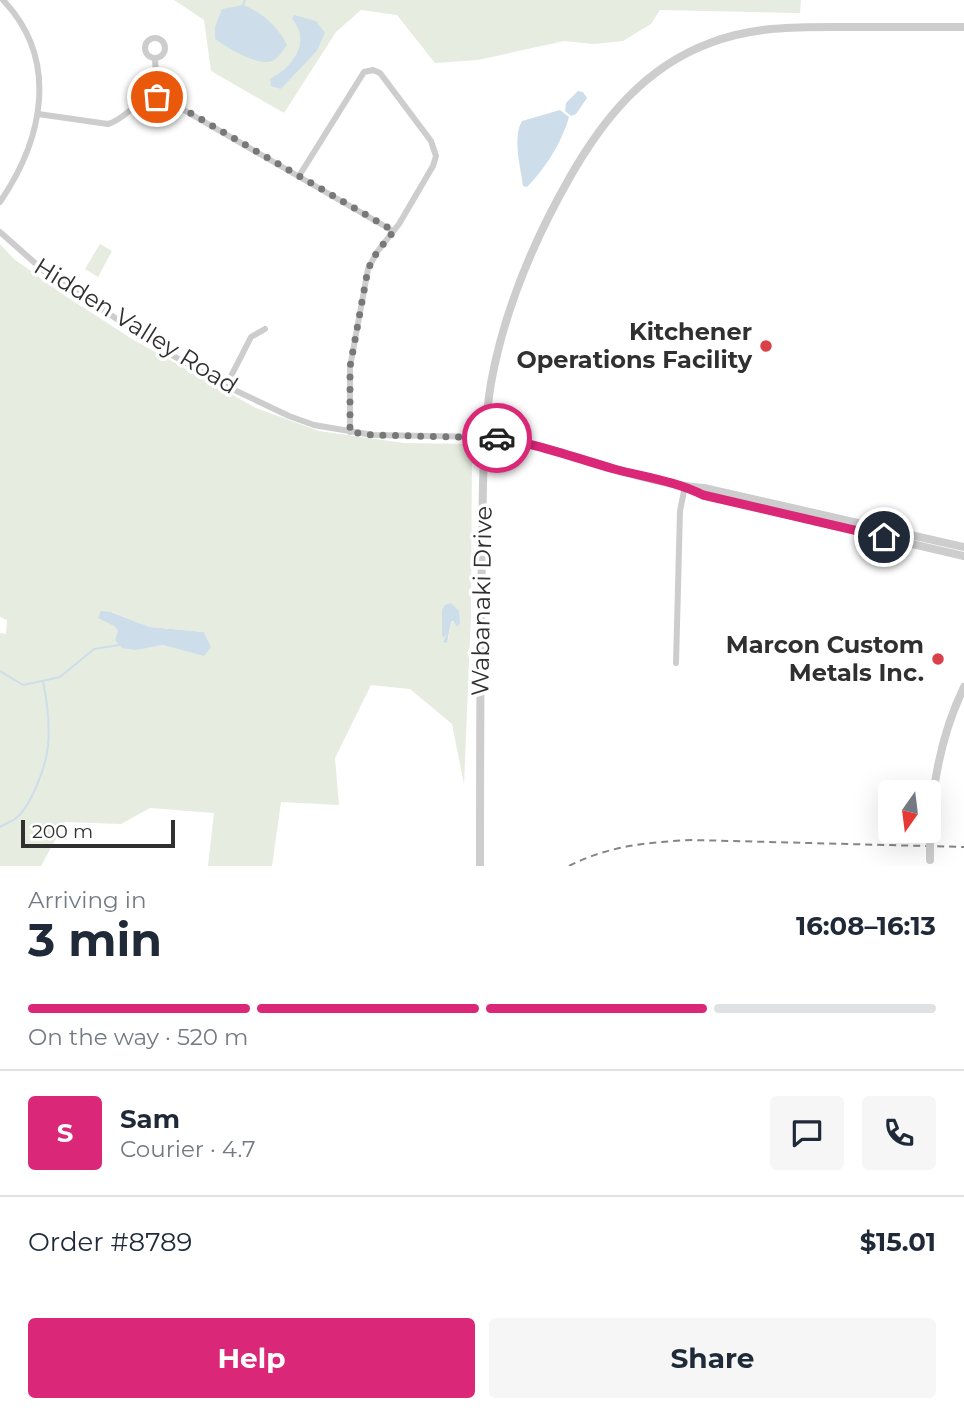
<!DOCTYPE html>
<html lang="en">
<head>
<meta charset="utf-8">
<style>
  :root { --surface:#fff; --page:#f6f6f7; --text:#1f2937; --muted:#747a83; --line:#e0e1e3; --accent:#db2777 }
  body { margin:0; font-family:Montserrat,sans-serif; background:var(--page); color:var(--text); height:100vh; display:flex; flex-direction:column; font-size:26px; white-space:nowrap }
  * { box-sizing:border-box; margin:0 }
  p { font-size:23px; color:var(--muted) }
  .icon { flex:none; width:38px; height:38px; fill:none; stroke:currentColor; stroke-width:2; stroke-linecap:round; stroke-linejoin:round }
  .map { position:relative; height:866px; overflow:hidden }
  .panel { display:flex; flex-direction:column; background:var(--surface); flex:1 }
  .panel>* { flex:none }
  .needle { width:46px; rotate:194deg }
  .tools { position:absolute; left:878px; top:780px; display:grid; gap:14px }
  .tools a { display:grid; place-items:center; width:63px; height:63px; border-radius:7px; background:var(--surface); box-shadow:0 7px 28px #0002; font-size:35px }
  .scale { position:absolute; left:21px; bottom:18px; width:154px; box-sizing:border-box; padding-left:7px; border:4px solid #303030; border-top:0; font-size:19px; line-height:24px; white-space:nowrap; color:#303030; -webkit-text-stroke:5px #fff; paint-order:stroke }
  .pin { position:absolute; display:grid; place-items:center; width:60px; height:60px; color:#fff; margin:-30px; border:4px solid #fff; border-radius:50%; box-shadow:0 2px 7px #0007 }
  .courier { position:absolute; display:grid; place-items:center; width:70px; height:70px; margin:-35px; border:5px solid #db2777; border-radius:50%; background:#fff; color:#222; box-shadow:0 2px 9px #0007 }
  .headline em { font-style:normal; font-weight:700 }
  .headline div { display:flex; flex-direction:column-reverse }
  .headline { display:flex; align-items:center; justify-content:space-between; height:119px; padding:0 28px }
  h1 { font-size:46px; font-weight:700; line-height:52px }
  .bar { display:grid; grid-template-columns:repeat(4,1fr); gap:10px 7px; align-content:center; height:84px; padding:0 28px }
  .bar i { height:9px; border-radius:5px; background:var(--line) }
  .bar .on { background:var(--accent) }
  .bar p { grid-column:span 4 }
  .line { display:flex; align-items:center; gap:18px; padding:0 28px; border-top:2px solid var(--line) }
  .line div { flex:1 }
  .round { display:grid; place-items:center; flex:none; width:74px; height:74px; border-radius:7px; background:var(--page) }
  .action { display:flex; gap:14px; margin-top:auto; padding:14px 28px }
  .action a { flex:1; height:80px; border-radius:7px; background:var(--accent); color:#fff; font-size:28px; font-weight:700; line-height:80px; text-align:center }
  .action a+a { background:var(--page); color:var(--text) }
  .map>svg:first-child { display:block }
  .green { fill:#e6ecdf; fill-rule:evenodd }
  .water { fill:#cddeea }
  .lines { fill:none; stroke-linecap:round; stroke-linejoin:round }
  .stream { stroke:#cddeea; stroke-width:2 }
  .minor { stroke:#cdcdcd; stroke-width:6 }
  .tertiary { stroke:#cdcdcd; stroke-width:8 }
  .rail { stroke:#858585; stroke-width:2; stroke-dasharray:7 5; stroke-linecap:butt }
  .tertiary-bridge { stroke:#cdcdcd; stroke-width:8 }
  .done { stroke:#787878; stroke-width:7; stroke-dasharray:0 12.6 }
  .route { stroke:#db2777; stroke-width:9 }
  .poi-dot { fill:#d94048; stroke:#fff; stroke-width:2.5 }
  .labels { text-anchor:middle; stroke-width:7; stroke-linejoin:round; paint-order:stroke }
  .street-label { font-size:24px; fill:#303030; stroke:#fff }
  .poi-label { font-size:24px; font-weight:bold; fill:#303030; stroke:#fff; text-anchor:end }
</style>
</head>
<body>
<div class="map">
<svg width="964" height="866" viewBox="0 0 964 866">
  <rect width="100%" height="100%" fill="#fff"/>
  <g class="green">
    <path d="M 174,0 L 801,0 L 800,13 L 660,10 L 651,24 L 623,41 L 594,44 L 564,41 L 478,60 L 435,63 L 397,15 L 361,10 L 336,32 L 284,113 L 211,71 L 204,20 ZM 292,19 L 325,33 L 317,51 L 281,89 L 270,79 C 292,67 312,42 292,19 Z"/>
    <path d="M 0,244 L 14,259 L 67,297 L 132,339 L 256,408 L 319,431 L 404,443 L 472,444 L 471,615 L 464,784 L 452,724 L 410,689 L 371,685 L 335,758 L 339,805 L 281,802 L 272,866 L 208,866 L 214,813 L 150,808 L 121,824 L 65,822 L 41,866 L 0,866 L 0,633 L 6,634 L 7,620 L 0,617 ZM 442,610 L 460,623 L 451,622 L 448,640 L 447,633 L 443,637 L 442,635 ZM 112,612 L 150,627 L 204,632 L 211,647 L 191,652 L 163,645 L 151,647 L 118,631 L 114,626 Z"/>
    <polygon points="100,244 112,251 98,277 85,269"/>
  </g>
  <g class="water">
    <path d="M 243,5 C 262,12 278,27 287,45 C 283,50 278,59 272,61 C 259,67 226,47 215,39 L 215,27 L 222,9 Z"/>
    <path d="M 294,15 L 316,21 L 325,33 L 317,51 L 281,89 L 271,86 L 270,79 C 292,67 312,42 292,19 Z"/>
    <polygon points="578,91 583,92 587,98 576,114 571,116 565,111 566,103"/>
    <path d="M 560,110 L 569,117 C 562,142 545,169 527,187 L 523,186 C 521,168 512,138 522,121 Z"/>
    <polygon points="451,603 459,611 460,623 457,627 453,621 451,622 447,643 443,642 447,634 443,638 442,635 442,610 445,605"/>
    <polygon points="101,611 111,612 150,627 204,632 211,647 204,656 163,645 136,650 122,648 115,640 118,631 114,626 98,618"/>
  </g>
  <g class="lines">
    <g class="stream">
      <polyline points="243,5 245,0"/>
      <polyline points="0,671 23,685 60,677 94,649 119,645"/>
      <path d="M 0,827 C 5,824 10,822 15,819 C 31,807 46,766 48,746 C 50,725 47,701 43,681"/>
    </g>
    <g class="minor">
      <circle cx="155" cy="48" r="10"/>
      <polyline points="155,58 157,97"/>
      <path d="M 38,114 L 108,124 C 128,119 139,93 163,98 L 393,231"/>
      <polyline points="299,176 364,72 373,70 380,73 431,141 436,156 433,166 399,224 377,252 368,269 350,367 350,432"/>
      <path d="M 0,202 C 43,139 60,60 3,0"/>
      <polyline points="0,232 44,271 170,354 226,386 289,416 314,425 373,435 485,437"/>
      <polyline points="226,386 251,337 265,329"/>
      <polyline points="676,663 680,511 685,486"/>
    </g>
    <g class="tertiary">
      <path d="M 485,437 C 560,443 628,482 704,488 L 964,547"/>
      <polyline points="691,489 703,495 964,556"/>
      <path d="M 930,829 C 933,779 942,732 964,687"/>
      <path d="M 480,866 C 480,761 480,656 482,551 C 483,495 482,438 491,383 C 504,311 534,240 570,177 C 603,119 645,67 710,43 C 756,25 805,27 853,27 C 890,27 927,27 964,27"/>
    </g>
    <path class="rail" d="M 569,866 C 608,846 648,842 692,840 L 964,847"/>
    <polyline class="tertiary-bridge" points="930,860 930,829"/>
  </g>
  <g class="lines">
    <polyline class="done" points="157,97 168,100 394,231 377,252 368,269 350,367 350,432 373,435 497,438"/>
    <path class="route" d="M 497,438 C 536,443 575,458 614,469 C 644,477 675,481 703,495 L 884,537"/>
  </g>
  <g class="poi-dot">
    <circle cx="766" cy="346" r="7"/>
    <circle cx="938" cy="659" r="7"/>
  </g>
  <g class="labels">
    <g class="street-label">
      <text transform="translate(136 326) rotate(32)" y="8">Hidden Valley Road</text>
      <text transform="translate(482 601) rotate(-89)" y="8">Wabanaki Drive</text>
    </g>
    <g class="poi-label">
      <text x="752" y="340">Kitchener<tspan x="752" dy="28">Operations Facility</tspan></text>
      <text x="924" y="653">Marcon Custom<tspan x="924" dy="28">Metals Inc.</tspan></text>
    </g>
  </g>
</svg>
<div class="tools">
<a><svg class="needle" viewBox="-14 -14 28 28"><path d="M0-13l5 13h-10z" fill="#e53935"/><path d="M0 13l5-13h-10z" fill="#747a83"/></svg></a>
</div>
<div class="scale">200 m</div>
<div class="pin" style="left:157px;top:97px;background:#ea580c"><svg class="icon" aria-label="bag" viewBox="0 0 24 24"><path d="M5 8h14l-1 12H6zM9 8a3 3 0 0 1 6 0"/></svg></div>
<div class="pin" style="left:884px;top:537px;background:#1f2937"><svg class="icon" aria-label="home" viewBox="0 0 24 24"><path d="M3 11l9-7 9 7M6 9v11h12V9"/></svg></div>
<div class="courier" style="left:497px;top:438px"><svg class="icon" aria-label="car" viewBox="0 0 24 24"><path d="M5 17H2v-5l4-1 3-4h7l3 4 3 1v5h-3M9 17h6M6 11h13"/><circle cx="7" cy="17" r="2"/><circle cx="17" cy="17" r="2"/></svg></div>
</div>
<section class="panel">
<div class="headline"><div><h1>3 min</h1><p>Arriving in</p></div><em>16:08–16:13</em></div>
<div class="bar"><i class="on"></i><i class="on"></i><i class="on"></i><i></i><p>On the way · 520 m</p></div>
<div class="line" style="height:126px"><b class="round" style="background:var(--accent);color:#fff">S</b><div><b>Sam</b><p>Courier · 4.7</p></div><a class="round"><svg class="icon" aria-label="chat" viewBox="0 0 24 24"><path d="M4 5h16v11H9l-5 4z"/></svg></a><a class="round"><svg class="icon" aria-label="phone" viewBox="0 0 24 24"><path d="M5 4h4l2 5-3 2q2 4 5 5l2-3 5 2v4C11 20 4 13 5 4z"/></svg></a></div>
<div class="line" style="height:91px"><div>Order #8789</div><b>$15.01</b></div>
<div class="action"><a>Help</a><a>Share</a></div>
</section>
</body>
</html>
